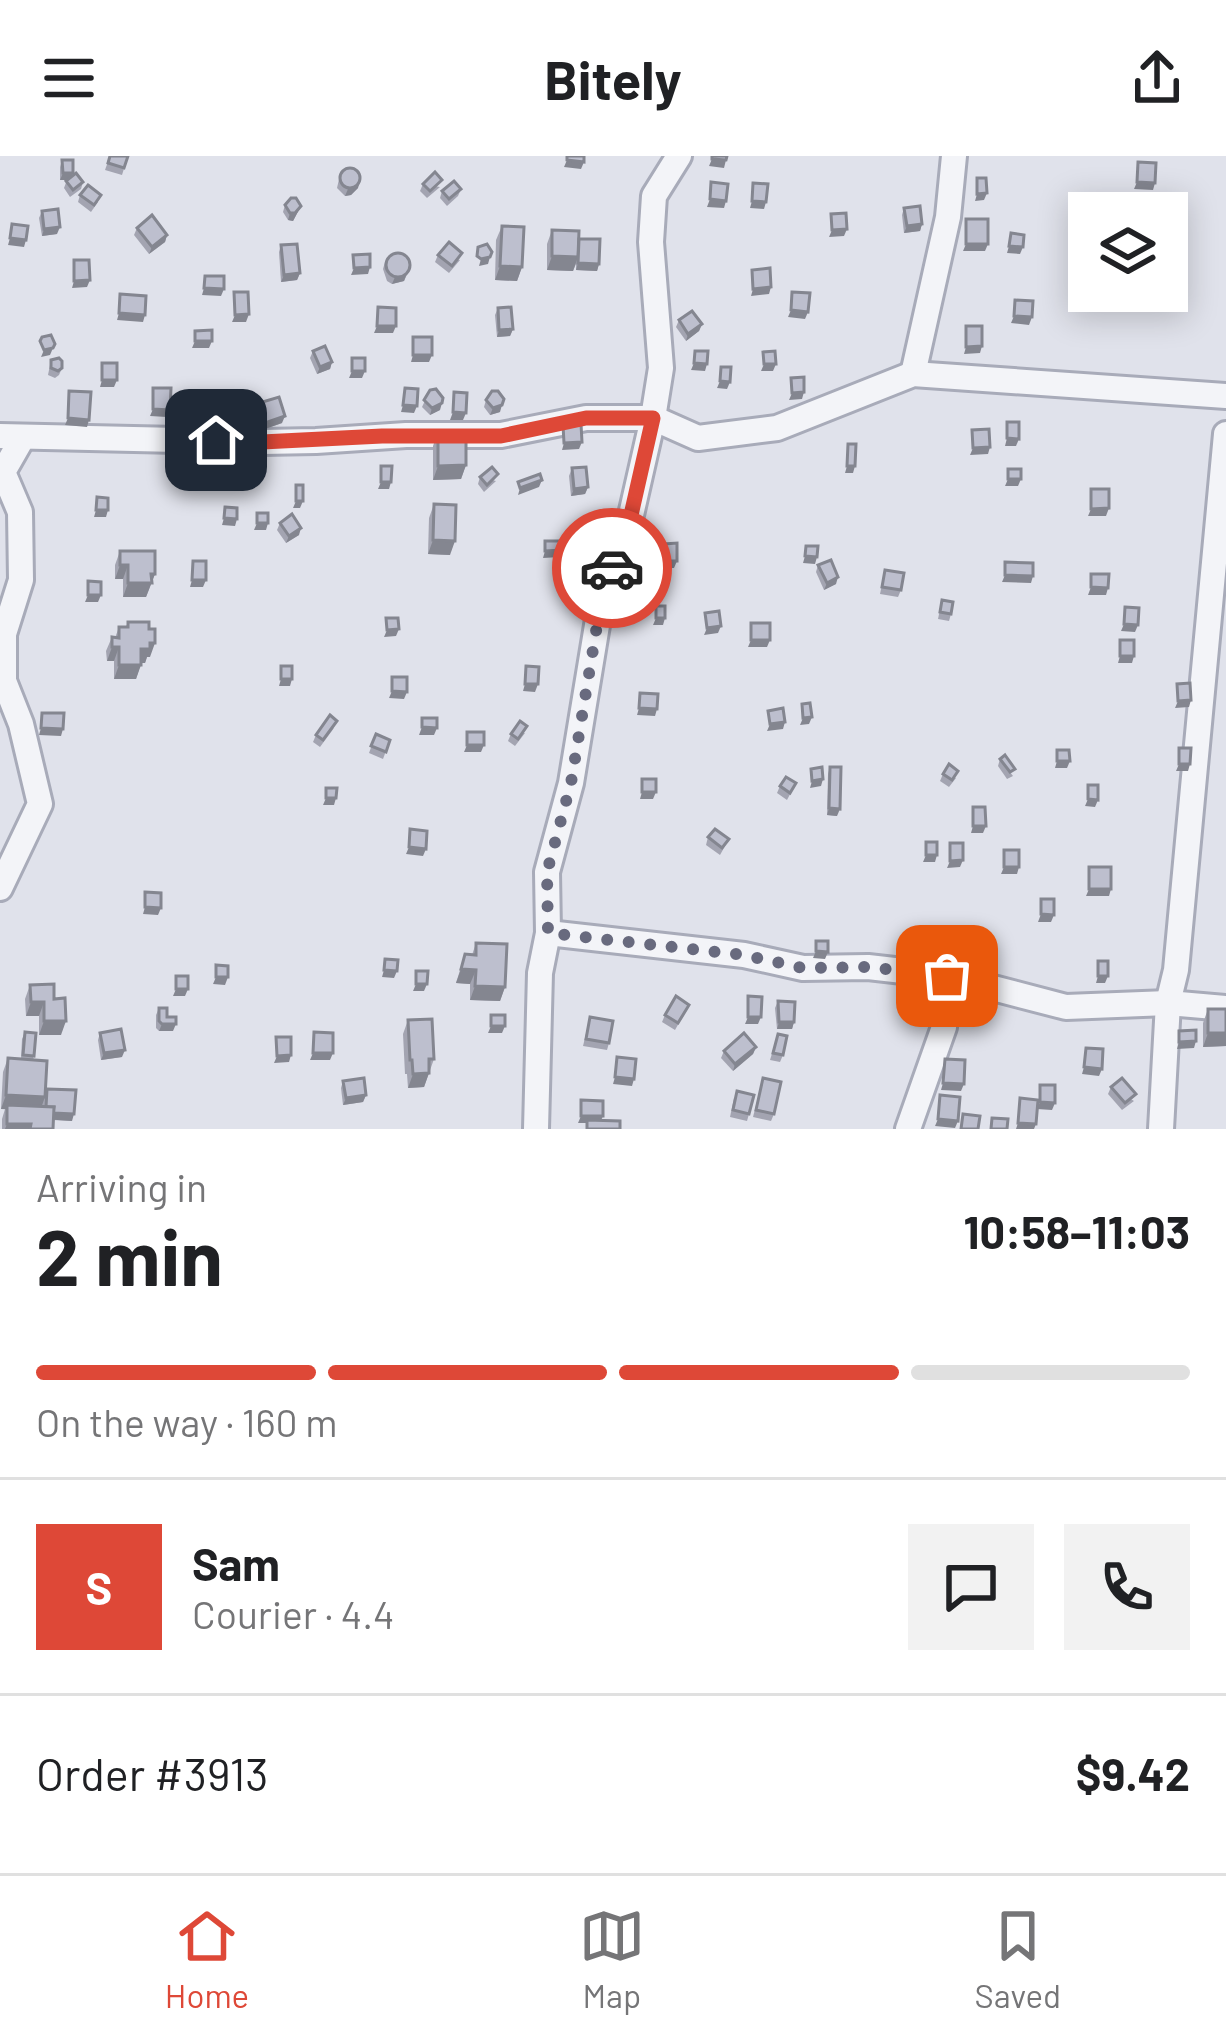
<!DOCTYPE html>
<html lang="en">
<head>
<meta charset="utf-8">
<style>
  :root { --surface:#fff; --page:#f2f2f2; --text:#202124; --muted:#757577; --line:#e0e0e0; --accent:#de4837 }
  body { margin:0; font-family:Barlow,sans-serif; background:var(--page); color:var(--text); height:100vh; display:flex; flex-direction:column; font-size:45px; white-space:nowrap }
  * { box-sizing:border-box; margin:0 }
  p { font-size:39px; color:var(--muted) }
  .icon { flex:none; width:66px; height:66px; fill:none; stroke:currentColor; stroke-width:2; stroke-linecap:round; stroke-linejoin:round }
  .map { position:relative; height:973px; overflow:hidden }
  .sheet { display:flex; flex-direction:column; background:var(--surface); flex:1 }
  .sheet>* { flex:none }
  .fabs { position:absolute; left:1068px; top:36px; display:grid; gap:24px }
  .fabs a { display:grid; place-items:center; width:120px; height:120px; border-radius:0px; background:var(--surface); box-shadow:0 6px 30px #0003; font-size:60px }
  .pin { position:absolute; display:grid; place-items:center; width:102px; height:102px; color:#fff; margin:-51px; border-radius:24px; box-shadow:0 6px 18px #0006 }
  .courier { position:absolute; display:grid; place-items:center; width:120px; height:120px; margin:-60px; border:9px solid #de4837; border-radius:50%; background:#fff; color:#222; box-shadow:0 3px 15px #0007 }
  .overview em { font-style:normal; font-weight:700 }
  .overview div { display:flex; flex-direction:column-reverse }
  .overview { display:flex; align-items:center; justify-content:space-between; height:204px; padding:0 36px }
  h1 { font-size:78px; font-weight:700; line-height:90px }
  .bar { display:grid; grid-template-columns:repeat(4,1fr); gap:18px 12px; align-content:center; height:144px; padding:0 36px }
  .bar i { height:15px; border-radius:9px; background:var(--line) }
  .bar .active { background:var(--accent) }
  .bar p { grid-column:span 4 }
  .line { display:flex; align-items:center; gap:30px; padding:0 36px; border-top:3px solid var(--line) }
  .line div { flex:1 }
  .round { display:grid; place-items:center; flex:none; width:126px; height:126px; border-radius:0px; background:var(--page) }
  header { display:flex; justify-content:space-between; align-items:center; height:156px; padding:0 36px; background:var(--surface); font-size:54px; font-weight:700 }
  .tab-bar { display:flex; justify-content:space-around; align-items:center; height:168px; border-top:3px solid var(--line); background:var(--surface); font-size:33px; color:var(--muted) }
  .tab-bar a { display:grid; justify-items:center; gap:6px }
  .tab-bar .active { color:var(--accent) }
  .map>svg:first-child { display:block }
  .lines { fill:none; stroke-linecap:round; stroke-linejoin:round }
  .minor-casing { stroke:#a8abb9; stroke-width:30 }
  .minor { stroke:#f3f4f8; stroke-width:24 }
  .wall { fill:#a3a4b1 }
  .shaded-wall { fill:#848690 }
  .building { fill:#bdbfce; stroke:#848690; stroke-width:3 }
  .done { stroke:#686a7e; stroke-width:12; stroke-dasharray:0 21.6 }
  .route { stroke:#de4837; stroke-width:15 }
</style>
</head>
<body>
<header><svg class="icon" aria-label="menu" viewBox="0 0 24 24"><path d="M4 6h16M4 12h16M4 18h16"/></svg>Bitely<svg class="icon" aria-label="share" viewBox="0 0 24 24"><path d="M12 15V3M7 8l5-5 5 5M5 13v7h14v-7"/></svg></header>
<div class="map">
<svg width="1226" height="973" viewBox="0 0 1226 973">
  <rect width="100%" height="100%" fill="#e0e2eb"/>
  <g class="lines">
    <g class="minor-casing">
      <g id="minor">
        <polyline points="913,218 948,61 954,0"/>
        <polyline points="0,280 262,286 316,285 406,279 501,279 586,262 653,262 698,282 777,272 913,218 1226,240"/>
        <polyline points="0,732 40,648 21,568 4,525 4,478 21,424 20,356 3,316 23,281"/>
        <polyline points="548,777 744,799 803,812 868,811 947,820"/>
        <polyline points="536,973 540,817 548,777 547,716 571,627 601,445 631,359 653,262 661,212 651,86 654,40 679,0"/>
        <polyline points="908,973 944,871 947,820 1066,851 1168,847 1226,852"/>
        <polyline points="1161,973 1168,847 1176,814 1226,278"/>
      </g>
    </g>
    <use href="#minor" class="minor"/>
  </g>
  <g class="wall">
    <polygon points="110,0 128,0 122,19 105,14"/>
    <polygon points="62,4 72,21 83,26 81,33 70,41 64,32 67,24 60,24 60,11"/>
    <polygon points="340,19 358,32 351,39 345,40 337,32"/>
    <polygon points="423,28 440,31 427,42 420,35"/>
    <polygon points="461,33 458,40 447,50 440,42 442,35"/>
    <polygon points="80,39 98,46 91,56 78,46"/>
    <polygon points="285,49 301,50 293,65 288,64 283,56"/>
    <polygon points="904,52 922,68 920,75 904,77 902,59"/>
    <polygon points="42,55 57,78 42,80 39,62"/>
    <polygon points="502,70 522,111 517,125 495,124 496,84"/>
    <polygon points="137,72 167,79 165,86 149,98 134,79"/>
    <polygon points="552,74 579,84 599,108 597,115 576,114 576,108 573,115 547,114 547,88"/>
    <polygon points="281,89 300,117 297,124 281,126 279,96"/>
    <polygon points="438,99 460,104 449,117 435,106"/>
    <polygon points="385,106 410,112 404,125 392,128 387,125 383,113"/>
    <polygon points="498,152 513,173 510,180 497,181 495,159"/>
    <polygon points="679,164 702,168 699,175 686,185 676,171"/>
    <polygon points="313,195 332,206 330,213 317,218 310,202"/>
    <polygon points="51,204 62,212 59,219 55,222 48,219"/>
    <polygon points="430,234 440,254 430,259 422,251"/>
    <polygon points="486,244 500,256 490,259 484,251"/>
    <polygon points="259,247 282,267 262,274 256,254"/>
    <polygon points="438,276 466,309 461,323 433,324 433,290"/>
    <polygon points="572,312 588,331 585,338 571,340 569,320"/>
    <polygon points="480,321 496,325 484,336 478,328"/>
    <polygon points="434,348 450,399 428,398 429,362"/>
    <polygon points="280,367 299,379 286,387 277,374"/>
    <polygon points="120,395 155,418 146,441 123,441 123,423 115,423 115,409"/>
    <polygon points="818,409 836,428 824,434 816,416"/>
    <polygon points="885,414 901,434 898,441 880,438"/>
    <polygon points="942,444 951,458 949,465 938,463"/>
    <polygon points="128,466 150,501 147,501 145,507 141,507 136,523 114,523 114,505 107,505 106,495 112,481 115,482 119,471 126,471"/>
    <polygon points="334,572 320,591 313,586 316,579"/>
    <polygon points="525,577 515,590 508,585 511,578"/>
    <polygon points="376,578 390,584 383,603 369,597"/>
    <polygon points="1000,603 1013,620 1007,623 998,610"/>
    <polygon points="830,611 837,660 827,659 828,618"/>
    <polygon points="943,618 956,622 949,631 940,625"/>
    <polygon points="796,627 787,644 777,637 780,630"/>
    <polygon points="708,681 729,683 720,699 706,689"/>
    <polygon points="476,787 505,831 500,845 470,844 470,828 456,827 465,798 472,799"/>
    <polygon points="30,829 54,843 61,879 39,879 39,860 26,860 25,843"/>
    <polygon points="778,845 794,866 792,873 777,873 775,852"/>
    <polygon points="689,849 675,874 662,866 665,859"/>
    <polygon points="159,852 167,861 173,875 159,875 156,872 156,859"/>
    <polygon points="1208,853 1226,853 1226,890 1203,891 1203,867"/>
    <polygon points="590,861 609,887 607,894 583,890"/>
    <polygon points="408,864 434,903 424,931 408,932 407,918 405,918 403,878"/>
    <polygon points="25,876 45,938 72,965 53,964 53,973 2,973 2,963 5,953 1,953 3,916 8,902 21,903 22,883"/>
    <polygon points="100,877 122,901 101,904 98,884"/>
    <polygon points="778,878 783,899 780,906 770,904"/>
    <polygon points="756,891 753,898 733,915 721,902 724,895"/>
    <polygon points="763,922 774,958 771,965 753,961"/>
    <polygon points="343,925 366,939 363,946 343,949 341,932"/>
    <polygon points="1111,931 1134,945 1122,954 1108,938"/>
    <polygon points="734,942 749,958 747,965 730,961"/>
  </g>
  <g class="shaded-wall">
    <polygon points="712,3 726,4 724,12 709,10"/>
    <polygon points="567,4 584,6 581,13 564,11"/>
    <polygon points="63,17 73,17 70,24 60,24"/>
    <polygon points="360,25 358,32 351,39 345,40 348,33"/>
    <polygon points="1137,26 1155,27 1153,34 1134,33"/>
    <polygon points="987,37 984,44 975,45 977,38"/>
    <polygon points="710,43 726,45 724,52 707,51"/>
    <polygon points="752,45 766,46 764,53 750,52"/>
    <polygon points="301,50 293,65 288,64 290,57"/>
    <polygon points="922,68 920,75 904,77 907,70"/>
    <polygon points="60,71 57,78 42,80 44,73"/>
    <polygon points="847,73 844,80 829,81 832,74"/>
    <polygon points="167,79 165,86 149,98 152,91"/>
    <polygon points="10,82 26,84 24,91 8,89"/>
    <polygon points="966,88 988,88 985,95 963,95"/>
    <polygon points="1009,90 1023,91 1020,98 1007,97"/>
    <polygon points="552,100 578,101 573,115 547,114"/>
    <polygon points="490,101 488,108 479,110 481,103"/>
    <polygon points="578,107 599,108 597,115 576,114"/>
    <polygon points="500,110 522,111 517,125 495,124"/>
    <polygon points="370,111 368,118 351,119 354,112"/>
    <polygon points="300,117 297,124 281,126 284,119"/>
    <polygon points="407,117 404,125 392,128 395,121"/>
    <polygon points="90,124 87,131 72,132 74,125"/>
    <polygon points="771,131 769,138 751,140 753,133"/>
    <polygon points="204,132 224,133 221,140 202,139"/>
    <polygon points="791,154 808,156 805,163 788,161"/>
    <polygon points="119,157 145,159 143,166 117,164"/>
    <polygon points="249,158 246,166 232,166 235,159"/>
    <polygon points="1014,160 1032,161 1029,169 1011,167"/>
    <polygon points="702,168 699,175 686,185 688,178"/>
    <polygon points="377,170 396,170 393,177 374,177"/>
    <polygon points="513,173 510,180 497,181 499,174"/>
    <polygon points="195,185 212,185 209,192 192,192"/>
    <polygon points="982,190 980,197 964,198 966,191"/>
    <polygon points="53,192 50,199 41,201 44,194"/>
    <polygon points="413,199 432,199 429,206 411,206"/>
    <polygon points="332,206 330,213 317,218 320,211"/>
    <polygon points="694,207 707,208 705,215 691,214"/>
    <polygon points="764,208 776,208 773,215 761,215"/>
    <polygon points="352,215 365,215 362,222 349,222"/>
    <polygon points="102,224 117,224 114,231 100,231"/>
    <polygon points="720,225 730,226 727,233 717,232"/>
    <polygon points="804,236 802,243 789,244 792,237"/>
    <polygon points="442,247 440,254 430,259 432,252"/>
    <polygon points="403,249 417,250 414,257 401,256"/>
    <polygon points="502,249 500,256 490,259 493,252"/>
    <polygon points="153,253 170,254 167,261 150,260"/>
    <polygon points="453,256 466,257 463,264 450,264"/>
    <polygon points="285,260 282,267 262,274 265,267"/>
    <polygon points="68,262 89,264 87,271 65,269"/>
    <polygon points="1007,282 1019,283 1016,290 1005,290"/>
    <polygon points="582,286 579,293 562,294 564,287"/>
    <polygon points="990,291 988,298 970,299 973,292"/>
    <polygon points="466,309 461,323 433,324 438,310"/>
    <polygon points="847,310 855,310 853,317 845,317"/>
    <polygon points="1008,323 1021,323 1018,330 1005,330"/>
    <polygon points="542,324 539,331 518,339 520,332"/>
    <polygon points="381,326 391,326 389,333 378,333"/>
    <polygon points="588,331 585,338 571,340 574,333"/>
    <polygon points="296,345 303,345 300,352 293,352"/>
    <polygon points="1109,352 1106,360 1088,360 1091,353"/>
    <polygon points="96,354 108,354 106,361 94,361"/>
    <polygon points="224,362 237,363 235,370 222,369"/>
    <polygon points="257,367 268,367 266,374 254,374"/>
    <polygon points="301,372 299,379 286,387 289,380"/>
    <polygon points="433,384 455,385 450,399 428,398"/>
    <polygon points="562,394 560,401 543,402 545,395"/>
    <polygon points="805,400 817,401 815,408 803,407"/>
    <polygon points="664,405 677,405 674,412 661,412"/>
    <polygon points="120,409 128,409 123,423 115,423"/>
    <polygon points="151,418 155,418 146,441 123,441 128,427"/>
    <polygon points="1005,419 1033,420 1031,427 1002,426"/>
    <polygon points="838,421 836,428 824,434 827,427"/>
    <polygon points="192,424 206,424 203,431 190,431"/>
    <polygon points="1091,431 1108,432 1106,439 1088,439"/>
    <polygon points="88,439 101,439 98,446 85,446"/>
    <polygon points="656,462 665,462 663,469 653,469"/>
    <polygon points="1124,468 1138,469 1135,476 1121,475"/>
    <polygon points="721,470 718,477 704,479 707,472"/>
    <polygon points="399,473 396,480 384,481 387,474"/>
    <polygon points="751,484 770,484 767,491 748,491"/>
    <polygon points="150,487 155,487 150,501 147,501 145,507 136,507 141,493"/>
    <polygon points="112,491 119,491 114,505 107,505"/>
    <polygon points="1120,500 1134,500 1132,507 1118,507"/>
    <polygon points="119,509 141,509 136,523 114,523"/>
    <polygon points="281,523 292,523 290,530 279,530"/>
    <polygon points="525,528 538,528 535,536 523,535"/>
    <polygon points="392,535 407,536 404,543 389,542"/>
    <polygon points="1191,544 1189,551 1175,552 1178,545"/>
    <polygon points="639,552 657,553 655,560 637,559"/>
    <polygon points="812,561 809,568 800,569 803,562"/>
    <polygon points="785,566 783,573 767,575 770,568"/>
    <polygon points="422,571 437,572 434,579 419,579"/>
    <polygon points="41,572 63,573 61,580 39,579"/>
    <polygon points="467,589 484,589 481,596 464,596"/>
    <polygon points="1057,605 1070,605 1067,612 1055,612"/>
    <polygon points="1179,608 1190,608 1188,615 1176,615"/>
    <polygon points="823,623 821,630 810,632 812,625"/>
    <polygon points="642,636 656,636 653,643 640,643"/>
    <polygon points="326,642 336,642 334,649 323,649"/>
    <polygon points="1088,643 1098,644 1095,651 1085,650"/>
    <polygon points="829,652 840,653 837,660 827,659"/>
    <polygon points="973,670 986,670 983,677 971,677"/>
    <polygon points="409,691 426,693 423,700 406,698"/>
    <polygon points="926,699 937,699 935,706 923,706"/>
    <polygon points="963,704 960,711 947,712 950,705"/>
    <polygon points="1004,711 1019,711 1017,718 1001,718"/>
    <polygon points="1089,733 1111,733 1109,740 1086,740"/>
    <polygon points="145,751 161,752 158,759 143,758"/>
    <polygon points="1041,758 1054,759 1051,766 1038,766"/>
    <polygon points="816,795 828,796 825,803 813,802"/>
    <polygon points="461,813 476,814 470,828 456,827"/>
    <polygon points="384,814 397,815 394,822 382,821"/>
    <polygon points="1098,820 1108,820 1105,827 1096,827"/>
    <polygon points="216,821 228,821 225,829 213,828"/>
    <polygon points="416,828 427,828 424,835 413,835"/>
    <polygon points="475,830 505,831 500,845 470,844"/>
    <polygon points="176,833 188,833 185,840 173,840"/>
    <polygon points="31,846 44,846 39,860 26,860"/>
    <polygon points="748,861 761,861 758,868 745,868"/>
    <polygon points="44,865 66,865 61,879 39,879"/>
    <polygon points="779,866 794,866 792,873 777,873"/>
    <polygon points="162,868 176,868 173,875 159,875"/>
    <polygon points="491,870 505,870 502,877 488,877"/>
    <polygon points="1208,877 1226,877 1226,890 1203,891"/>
    <polygon points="1196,885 1194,892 1177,893 1179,886"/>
    <polygon points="756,891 753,898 733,915 735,908"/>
    <polygon points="125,894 122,901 101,904 104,897"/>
    <polygon points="313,897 333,897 330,904 310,904"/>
    <polygon points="291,899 289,906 274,907 277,900"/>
    <polygon points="1084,911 1102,913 1099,920 1082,918"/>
    <polygon points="429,917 424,931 408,932 413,918"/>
    <polygon points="615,921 634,923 632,930 613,928"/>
    <polygon points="943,927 964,928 961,935 941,934"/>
    <polygon points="6,939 45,941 40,955 1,953"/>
    <polygon points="366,939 363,946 343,949 346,942"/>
    <polygon points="1040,946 1055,947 1052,954 1037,953"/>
    <polygon points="45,956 74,958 72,965 43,963"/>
    <polygon points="581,960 603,960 600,967 578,967"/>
    <polygon points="938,963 958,965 955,972 935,970"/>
    <polygon points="1018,967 1036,968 1034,973 1016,973"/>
    <polygon points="7,968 31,968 29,973 5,973"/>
  </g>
  <g class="building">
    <polygon points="110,0 128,0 124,12 108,7"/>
    <polygon points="567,0 584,0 584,6 567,4"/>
    <polygon points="712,0 727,0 726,4 712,3"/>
    <polygon points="62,4 73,4 73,17 63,17"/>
    <polygon points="1138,6 1156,7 1155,27 1137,26"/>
    <circle cx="350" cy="22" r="10"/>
    <polygon points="435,16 442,24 430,35 423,28"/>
    <polygon points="76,17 83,26 73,34 66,25"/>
    <polygon points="977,22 986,22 987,37 977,38"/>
    <polygon points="454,25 461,33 449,43 442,35"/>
    <polygon points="711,26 728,28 726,45 710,43"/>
    <polygon points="753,27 768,28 766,46 752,45"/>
    <polygon points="88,29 101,39 94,49 80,39"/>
    <polygon points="291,42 296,42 301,50 295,57 290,57 285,49"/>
    <polygon points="920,50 922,68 907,70 904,52"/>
    <polygon points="58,53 60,71 44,73 42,55"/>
    <polygon points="846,57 847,73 832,74 831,58"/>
    <polygon points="152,59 167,79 152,91 137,72"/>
    <rect x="966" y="63" width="22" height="25"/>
    <polygon points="12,68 28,70 26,84 10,82"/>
    <polygon points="502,70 524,71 522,111 500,110"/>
    <polygon points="552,74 579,75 578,101 552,100"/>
    <polygon points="1011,77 1024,79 1023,91 1009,90"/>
    <polygon points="579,83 600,83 599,108 578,107"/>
    <polygon points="449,86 462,97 452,110 438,99"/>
    <polygon points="297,88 300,117 284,119 281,89"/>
    <polygon points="487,88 492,96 490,101 481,103 477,100 478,91"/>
    <circle cx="398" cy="109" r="12"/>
    <polygon points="370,98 370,111 354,112 353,99"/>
    <polygon points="74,104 89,104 90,124 74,125"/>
    <polygon points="770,112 771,131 753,133 752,114"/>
    <polygon points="205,120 224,120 224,133 204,132"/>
    <polygon points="234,136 248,136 249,158 235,159"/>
    <polygon points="792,136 810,137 808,156 791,154"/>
    <polygon points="120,138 146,140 145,159 119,157"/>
    <polygon points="1015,144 1033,145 1032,161 1014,160"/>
    <polygon points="378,151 396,152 396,170 377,170"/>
    <polygon points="511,151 513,173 499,174 498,152"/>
    <polygon points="692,155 702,168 688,178 679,164"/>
    <polygon points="966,170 982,170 982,190 966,191"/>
    <polygon points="212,174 212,185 195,185 195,175"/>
    <polygon points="51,179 55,188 53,192 44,194 40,185 42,181"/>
    <rect x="413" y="181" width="19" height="18"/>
    <polygon points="325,190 332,206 320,211 313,195"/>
    <polygon points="695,195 708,195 707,208 694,207"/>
    <polygon points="775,195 776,208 764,208 763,196"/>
    <polygon points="59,202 62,205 62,212 58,215 51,212 51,204"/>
    <rect x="352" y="202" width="13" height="13"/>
    <rect x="102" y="207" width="15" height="17"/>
    <polygon points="721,211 731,211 730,226 720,225"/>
    <polygon points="804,221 804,236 792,237 791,222"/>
    <polygon points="153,232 171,232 170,254 153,253"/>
    <polygon points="405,232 418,233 417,250 403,249"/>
    <polygon points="436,233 443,242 442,247 432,252 424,244 430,234"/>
    <polygon points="69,235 91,236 89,264 68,262"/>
    <polygon points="492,235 498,235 504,243 502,249 493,252 486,244"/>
    <polygon points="454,236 467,237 466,257 453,256"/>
    <polygon points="279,241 285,260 265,267 259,247"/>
    <polygon points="1007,266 1019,266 1019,283 1007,282"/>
    <polygon points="581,268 582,286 564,287 563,269"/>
    <polygon points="989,273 990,291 973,292 972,274"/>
    <polygon points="438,276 466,276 466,309 438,310"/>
    <polygon points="848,288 856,288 855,310 847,310"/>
    <polygon points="381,310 392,310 391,326 381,326"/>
    <polygon points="492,311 498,318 487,329 480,321"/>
    <polygon points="586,311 588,331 574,333 572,312"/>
    <rect x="1008" y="313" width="13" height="10"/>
    <polygon points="540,318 542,324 520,332 518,326"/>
    <rect x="296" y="329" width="7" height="16"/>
    <polygon points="1091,333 1109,333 1109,352 1091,353"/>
    <polygon points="97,341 108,342 108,354 96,354"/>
    <polygon points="434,348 456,349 455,385 433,384"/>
    <polygon points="225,351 237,352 237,363 224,362"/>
    <rect x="257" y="357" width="11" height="10"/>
    <polygon points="292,358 301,372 289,380 280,367"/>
    <polygon points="545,385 562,385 562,394 545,395"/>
    <polygon points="677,387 677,405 664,405 664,388"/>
    <polygon points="806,390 818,390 817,401 805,400"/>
    <polygon points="120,395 155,395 155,418 151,418 152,427 128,427 128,409 120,409"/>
    <polygon points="831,404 838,421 827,427 818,409"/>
    <polygon points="193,405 206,405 206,424 192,424"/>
    <polygon points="1005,406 1033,407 1033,420 1005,419"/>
    <polygon points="885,414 904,417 901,434 882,431"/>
    <polygon points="1091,418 1109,418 1108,432 1091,431"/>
    <polygon points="88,425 101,426 101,439 88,439"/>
    <polygon points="942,444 953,446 951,458 940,456"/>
    <rect x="656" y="450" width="9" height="12"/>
    <polygon points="1125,451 1139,452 1138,469 1124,468"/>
    <polygon points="719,455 721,470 707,472 705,457"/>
    <polygon points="386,462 398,462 399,473 387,474"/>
    <polygon points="128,466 149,466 149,473 155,473 155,487 150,487 150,493 141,493 141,509 119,509 119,491 112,491 112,481 119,482 119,471 128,471"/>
    <rect x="751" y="467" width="19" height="17"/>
    <rect x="1120" y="484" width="14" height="16"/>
    <rect x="281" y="510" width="11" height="13"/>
    <polygon points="526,510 539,511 538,528 525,528"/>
    <polygon points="392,521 407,521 407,536 392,535"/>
    <polygon points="1190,527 1191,544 1178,545 1177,528"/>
    <polygon points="640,537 658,538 657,553 639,552"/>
    <polygon points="810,547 812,561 803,562 802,548"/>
    <polygon points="783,552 785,566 770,568 768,555"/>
    <polygon points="42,557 64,557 63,573 41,572"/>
    <polygon points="330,559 337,565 323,584 316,579"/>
    <polygon points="422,562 437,562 437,572 422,571"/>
    <polygon points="520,565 527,570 518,583 511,578"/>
    <rect x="467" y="576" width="17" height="13"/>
    <polygon points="376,578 390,584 386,596 371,590"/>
    <polygon points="1179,592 1191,592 1190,608 1179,608"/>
    <polygon points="1057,594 1069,594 1070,605 1057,605"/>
    <polygon points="1005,599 1015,613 1010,616 1000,603"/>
    <polygon points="949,608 958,615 952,624 943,618"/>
    <polygon points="822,611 823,623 812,625 811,613"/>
    <polygon points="830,611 841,611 840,653 829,652"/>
    <polygon points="786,621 796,627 790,637 780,630"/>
    <rect x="642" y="623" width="14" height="13"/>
    <polygon points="1088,629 1098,629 1098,644 1088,643"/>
    <polygon points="326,632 337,632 336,642 326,642"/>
    <polygon points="973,651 985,651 986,670 973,670"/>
    <polygon points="410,673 427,675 426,693 409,691"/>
    <polygon points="715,673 729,683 722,692 708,681"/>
    <rect x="926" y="686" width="11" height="13"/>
    <polygon points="950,687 963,687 963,704 950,705"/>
    <rect x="1004" y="694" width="15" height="17"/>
    <rect x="1089" y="711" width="22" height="22"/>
    <polygon points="145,736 161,737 161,752 145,751"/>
    <polygon points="1041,743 1054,743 1054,759 1041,758"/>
    <polygon points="816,785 828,785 828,796 816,795"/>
    <polygon points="476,787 507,788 505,831 475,830 476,814 461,813 465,798 476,799"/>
    <polygon points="385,803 398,804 397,815 384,814"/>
    <rect x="1098" y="805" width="10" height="15"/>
    <polygon points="216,809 228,810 228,821 216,821"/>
    <polygon points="416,815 428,815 427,828 416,828"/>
    <rect x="176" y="820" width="12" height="13"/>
    <polygon points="54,828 54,843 65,842 66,865 44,865 44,846 31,846 30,829"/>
    <polygon points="676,840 689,849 678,867 665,859"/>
    <polygon points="748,840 762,841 761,861 748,861"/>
    <polygon points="778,845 795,846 794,866 779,866"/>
    <polygon points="159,852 167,852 167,861 176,861 176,868 162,868 159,865"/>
    <rect x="1208" y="853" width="18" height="24"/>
    <rect x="491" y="859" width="14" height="11"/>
    <polygon points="590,861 613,865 609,887 586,883"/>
    <polygon points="432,863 434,903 429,903 429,917 413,918 412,904 410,904 408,864"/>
    <polygon points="121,873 125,894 104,897 100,877"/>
    <polygon points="1196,874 1196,885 1179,886 1179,875"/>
    <polygon points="25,876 36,877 34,900 23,899"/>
    <polygon points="314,876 333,877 333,897 313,897"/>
    <polygon points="744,877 756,891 735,908 724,895"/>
    <polygon points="778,878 787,880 783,899 773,897"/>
    <polygon points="276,881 291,881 291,899 277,900"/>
    <polygon points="1086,892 1103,893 1102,913 1084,911"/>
    <polygon points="617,901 636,903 634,923 615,921"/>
    <polygon points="8,902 47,905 45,941 6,939"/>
    <polygon points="945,903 965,904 964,928 943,927"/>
    <polygon points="364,922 366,939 346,942 343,925"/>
    <polygon points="763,922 781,926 774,958 756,954"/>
    <polygon points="1122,922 1136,938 1125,947 1111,931"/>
    <polygon points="1040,929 1055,929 1055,947 1040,946"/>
    <polygon points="47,933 76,934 74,958 53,957 54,951 46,951"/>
    <polygon points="737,935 754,939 749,958 733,954"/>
    <polygon points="940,939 960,941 958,965 938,963"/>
    <polygon points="1020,942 1038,944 1036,968 1018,967"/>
    <polygon points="581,944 603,945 603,960 581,960"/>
    <polygon points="7,949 54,951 53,973 30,973 31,968 7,968"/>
    <polygon points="963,958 980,960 978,973 961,973"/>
    <polygon points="992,962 1008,963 1007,973 991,973"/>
    <polygon points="587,964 620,965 620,973 587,973"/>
  </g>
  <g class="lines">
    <polyline class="done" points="612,412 601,445 571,627 547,716 548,777 744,799 803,812 868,811 947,820"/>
    <polyline class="route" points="216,284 262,286 382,280 501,280 586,262 653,262 631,359 612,412"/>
  </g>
</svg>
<div class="fabs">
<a><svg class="icon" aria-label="layers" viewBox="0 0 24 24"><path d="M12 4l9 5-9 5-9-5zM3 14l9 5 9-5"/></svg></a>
</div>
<div class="pin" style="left:947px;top:820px;background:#ea580c"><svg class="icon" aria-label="bag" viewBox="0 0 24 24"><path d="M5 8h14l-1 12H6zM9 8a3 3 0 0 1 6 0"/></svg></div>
<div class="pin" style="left:216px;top:284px;background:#1f2937"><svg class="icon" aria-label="home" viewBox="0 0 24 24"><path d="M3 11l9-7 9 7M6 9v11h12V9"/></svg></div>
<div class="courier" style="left:612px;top:412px"><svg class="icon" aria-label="car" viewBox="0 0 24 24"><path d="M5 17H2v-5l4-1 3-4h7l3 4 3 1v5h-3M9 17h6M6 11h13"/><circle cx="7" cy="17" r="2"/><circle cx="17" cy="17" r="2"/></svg></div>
</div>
<section class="sheet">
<div class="overview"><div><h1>2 min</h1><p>Arriving in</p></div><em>10:58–11:03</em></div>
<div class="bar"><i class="active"></i><i class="active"></i><i class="active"></i><i></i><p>On the way · 160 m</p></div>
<div class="line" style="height:216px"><b class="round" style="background:var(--accent);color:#fff">S</b><div><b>Sam</b><p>Courier · 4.4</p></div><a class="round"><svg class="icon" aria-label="chat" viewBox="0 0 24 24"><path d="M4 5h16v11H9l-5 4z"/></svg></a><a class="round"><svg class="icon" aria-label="phone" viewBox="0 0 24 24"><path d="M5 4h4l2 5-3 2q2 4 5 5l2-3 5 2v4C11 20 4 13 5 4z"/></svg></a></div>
<div class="line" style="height:156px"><div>Order #3913</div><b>$9.42</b></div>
</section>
<nav class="tab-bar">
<a class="active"><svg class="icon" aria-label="home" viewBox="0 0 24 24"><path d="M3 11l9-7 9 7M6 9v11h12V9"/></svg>Home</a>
<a><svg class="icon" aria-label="map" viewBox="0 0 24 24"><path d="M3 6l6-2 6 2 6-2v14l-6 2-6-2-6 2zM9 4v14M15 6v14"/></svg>Map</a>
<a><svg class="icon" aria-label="saved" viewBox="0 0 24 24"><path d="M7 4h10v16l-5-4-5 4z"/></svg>Saved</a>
</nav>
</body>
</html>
